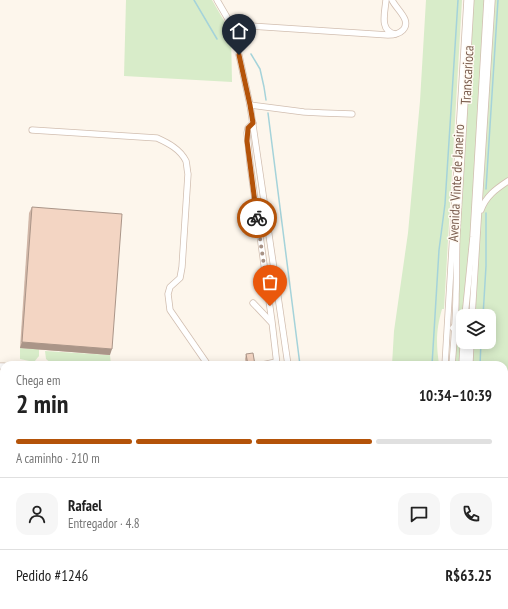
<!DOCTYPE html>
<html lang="pt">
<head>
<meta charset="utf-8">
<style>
  :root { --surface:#fff; --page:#f6f6f6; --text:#222; --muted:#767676; --line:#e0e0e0; --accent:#b45309 }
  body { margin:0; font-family:"PT Sans Narrow",sans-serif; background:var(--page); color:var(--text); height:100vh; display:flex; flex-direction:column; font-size:15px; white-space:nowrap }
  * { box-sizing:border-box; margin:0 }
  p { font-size:13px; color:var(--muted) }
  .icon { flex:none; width:22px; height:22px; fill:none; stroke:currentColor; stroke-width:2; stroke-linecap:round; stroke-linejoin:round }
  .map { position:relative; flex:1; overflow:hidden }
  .side { position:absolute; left:0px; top:361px; width:508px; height:248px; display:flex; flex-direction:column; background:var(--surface); border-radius:12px 12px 0 0; box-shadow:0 2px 10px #0003 }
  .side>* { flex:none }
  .controls { position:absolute; left:456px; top:309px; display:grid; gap:8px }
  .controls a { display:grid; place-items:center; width:40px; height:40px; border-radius:8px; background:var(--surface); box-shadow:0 2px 10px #0003; font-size:20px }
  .pin { position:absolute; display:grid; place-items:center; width:34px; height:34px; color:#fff; margin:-41px -17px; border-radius:50% 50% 50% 0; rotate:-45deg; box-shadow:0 0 4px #0007 }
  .pin .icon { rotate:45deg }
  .courier { position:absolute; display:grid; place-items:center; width:40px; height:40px; margin:-20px; border:3px solid #b45309; border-radius:50%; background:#fff; color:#222; box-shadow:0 1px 5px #0007 }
  .head em { font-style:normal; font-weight:700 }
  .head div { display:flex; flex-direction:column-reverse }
  .head { display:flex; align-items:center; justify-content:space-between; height:68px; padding:0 16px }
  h1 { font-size:26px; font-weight:700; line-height:30px }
  .bar { display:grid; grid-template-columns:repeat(4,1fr); gap:6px 4px; align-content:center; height:48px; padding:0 16px }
  .bar i { height:5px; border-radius:3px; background:var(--line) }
  .bar .current { background:var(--accent) }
  .bar p { grid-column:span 4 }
  .line { display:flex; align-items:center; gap:10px; padding:0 16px; border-top:1px solid var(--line) }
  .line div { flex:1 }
  .round { display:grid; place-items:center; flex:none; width:42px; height:42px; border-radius:12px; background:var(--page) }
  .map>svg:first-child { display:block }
  .green { fill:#d8ecc9 }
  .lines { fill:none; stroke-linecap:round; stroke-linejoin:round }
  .stream { stroke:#a5d3da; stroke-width:1.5 }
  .minor-casing { stroke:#d1beb0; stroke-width:7 }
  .major-casing { stroke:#dad1cd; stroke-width:8 }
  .minor { stroke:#fff; stroke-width:5.5 }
  .major { stroke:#fbd9a5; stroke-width:7 }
  .wall { fill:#d1b7a8 }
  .shaded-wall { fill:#aa9588 }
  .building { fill:#f3d5c3; stroke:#aa9588 }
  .done { stroke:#a89285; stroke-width:4; stroke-dasharray:0 7.2 }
  .route { stroke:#b45309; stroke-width:5 }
  .labels { text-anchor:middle; stroke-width:3; stroke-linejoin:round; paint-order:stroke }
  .street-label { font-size:14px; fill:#7a5c4d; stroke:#fffaf3 }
</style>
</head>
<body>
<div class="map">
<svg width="508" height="609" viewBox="0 0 508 609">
  <rect width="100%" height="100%" fill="#fdf6ec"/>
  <g class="green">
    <polygon points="126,0 212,0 231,33 232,82 124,76"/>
    <path d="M 426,0 L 462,0 L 444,309 L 442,309 C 436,330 436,343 439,364 L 440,365 L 392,365 L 394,331 L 408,233 L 420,101 Z"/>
    <polygon points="473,0 486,0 471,237 463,321 456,321 457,265"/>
    <polygon points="494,0 508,0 508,609 463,609 463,605 504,605 504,365 472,365 473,342 489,342 489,316 475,316"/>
    <polygon points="460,329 463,332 460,365 454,365 457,330"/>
    <polygon points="20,348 39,349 39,356 34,362 20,359"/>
    <polygon points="45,351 110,355 111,365 86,365 51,363 46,359"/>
    <polygon points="70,605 114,605 113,609 70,609"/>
  </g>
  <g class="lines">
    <g class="stream">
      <polyline points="194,0 217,39"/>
      <polyline points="251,54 260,69 264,87 266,100"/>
      <polyline points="268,113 300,365"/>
      <polyline points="486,189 498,0"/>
      <polyline points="483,316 486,266 486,213"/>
      <polyline points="432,365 439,250 445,204 458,0"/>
      <polyline points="480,365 481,342"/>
      <polyline points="331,605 332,609"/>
      <polyline points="408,609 410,605"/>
      <polyline points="485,609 485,605"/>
    </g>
    <g class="minor-casing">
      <g id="minor">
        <path d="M 217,0 L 228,19 L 236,25 L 388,35 C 393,35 399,34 403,30 C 412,20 396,9 392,0"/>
        <path d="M 386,0 C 385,12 379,31 395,34"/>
        <polyline points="239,55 250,105 288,365"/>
        <polyline points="250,105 304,112 323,113 352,114"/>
        <polyline points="253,123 248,128 247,133 250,164 272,322 277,365"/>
        <path d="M 32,130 L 157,138 C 168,143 180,149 186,161 C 187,165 187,170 188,174 L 182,267 L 180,278 L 170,287 L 168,294 L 170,310 L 208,365"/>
        <path d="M 481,210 C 486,196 496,189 508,181"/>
        <polyline points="253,303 271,322"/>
        <polyline points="465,316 473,237 487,0"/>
        <polyline points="472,316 492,0"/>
        <polyline points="453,328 457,324 463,325"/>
        <polyline points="466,342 466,351 468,365"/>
        <polyline points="470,361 471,342"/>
        <polyline points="262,365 276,362"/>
        <polyline points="445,365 467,0"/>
        <path d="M 452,365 C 454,341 456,318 456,294 C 457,274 456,255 457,235 L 471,0"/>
        <polyline points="462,365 463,347"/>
        <polyline points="0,366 4,366"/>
        <polyline points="0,513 4,514"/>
        <polyline points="0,520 4,520"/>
        <polyline points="0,569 4,570"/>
        <polyline points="309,605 309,609"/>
        <polyline points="349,605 351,609"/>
        <polyline points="37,609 38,605"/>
        <polyline points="144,609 144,605"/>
        <polyline points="425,609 426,605"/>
        <polyline points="437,609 437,605"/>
        <polyline points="441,609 442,605"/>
        <polyline points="453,609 454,605"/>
      </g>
    </g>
    <g class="major-casing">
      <g id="major">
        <polyline points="447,609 447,605"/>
        <polyline points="461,609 461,605"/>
      </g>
    </g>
    <use href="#minor" class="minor"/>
    <use href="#major" class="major"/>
  </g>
  <g class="wall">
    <polygon points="32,207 110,355 20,348 29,213"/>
    <polygon points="246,354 255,365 246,365 245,359"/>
    <polygon points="4,406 4,450 0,449 0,439"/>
    <rect x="157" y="605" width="21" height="4"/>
  </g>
  <g class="shaded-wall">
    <polygon points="22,342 112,349 110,355 20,348"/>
    <polygon points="1,444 4,444 4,450 0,449 0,446"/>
    <polygon points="0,553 4,554 4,560 0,559"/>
  </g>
  <g class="building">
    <polygon points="32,207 122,214 112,349 22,342"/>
    <polygon points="253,353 255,365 248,365 246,354"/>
    <polygon points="4,417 4,444 1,444"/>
    <polygon points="0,534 4,534 4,554 0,553"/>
    <rect x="159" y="605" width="19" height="4"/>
  </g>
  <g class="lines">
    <polyline class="done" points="257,218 270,306"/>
    <polyline class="route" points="239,55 250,105 253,123 248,128 247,141 250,164 257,218"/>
  </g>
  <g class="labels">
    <g class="street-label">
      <text transform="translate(467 75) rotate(-87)" y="5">Transcarioca</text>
      <text transform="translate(456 183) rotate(-87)" y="5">Avenida Vinte de Janeiro</text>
    </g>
  </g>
</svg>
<div class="controls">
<a><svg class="icon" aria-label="layers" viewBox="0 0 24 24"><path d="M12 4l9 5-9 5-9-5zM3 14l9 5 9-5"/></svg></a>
</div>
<div class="pin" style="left:270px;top:306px;background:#ea580c"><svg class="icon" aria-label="bag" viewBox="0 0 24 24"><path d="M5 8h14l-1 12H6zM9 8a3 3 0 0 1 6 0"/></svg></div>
<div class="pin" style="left:239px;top:55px;background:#1f2937"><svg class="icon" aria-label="home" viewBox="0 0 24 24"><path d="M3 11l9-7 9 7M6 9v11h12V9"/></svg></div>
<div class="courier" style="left:257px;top:218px"><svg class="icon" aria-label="bike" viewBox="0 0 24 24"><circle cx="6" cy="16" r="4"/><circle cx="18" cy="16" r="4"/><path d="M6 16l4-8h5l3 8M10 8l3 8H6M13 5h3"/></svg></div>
<section class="side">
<div class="head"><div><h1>2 min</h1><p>Chega em</p></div><em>10:34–10:39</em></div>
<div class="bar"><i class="current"></i><i class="current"></i><i class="current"></i><i></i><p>A caminho · 210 m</p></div>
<div class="line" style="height:72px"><a class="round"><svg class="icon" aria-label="person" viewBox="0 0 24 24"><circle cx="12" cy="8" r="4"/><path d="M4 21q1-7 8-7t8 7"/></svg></a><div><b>Rafael</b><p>Entregador · 4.8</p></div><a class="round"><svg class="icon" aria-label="chat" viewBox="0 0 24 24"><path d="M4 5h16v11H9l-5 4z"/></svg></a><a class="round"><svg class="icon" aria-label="phone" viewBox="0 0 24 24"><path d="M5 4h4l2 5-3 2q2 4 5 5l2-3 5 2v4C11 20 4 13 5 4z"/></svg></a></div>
<div class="line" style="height:52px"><div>Pedido #1246</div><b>R$63.25</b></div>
</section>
</div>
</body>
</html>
